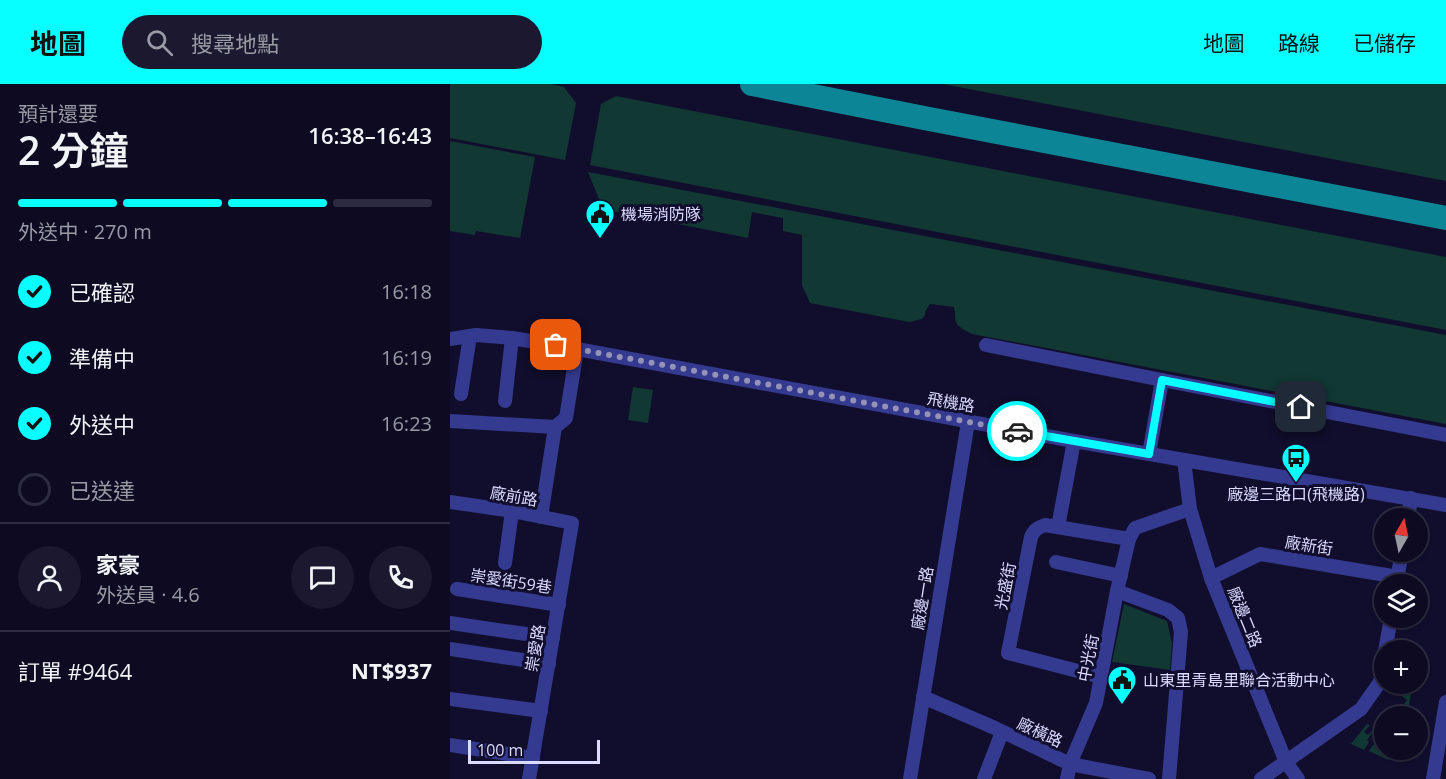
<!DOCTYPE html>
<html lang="zh-TW">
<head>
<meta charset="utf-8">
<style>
  :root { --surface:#0d0a22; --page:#1b182f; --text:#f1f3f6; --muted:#9a9aa5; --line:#2d2b40; --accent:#07ffff }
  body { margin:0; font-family:"Open Sans","Noto Sans TC",sans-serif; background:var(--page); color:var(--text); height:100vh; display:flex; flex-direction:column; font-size:22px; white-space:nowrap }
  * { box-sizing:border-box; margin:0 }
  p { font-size:20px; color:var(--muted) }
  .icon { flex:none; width:33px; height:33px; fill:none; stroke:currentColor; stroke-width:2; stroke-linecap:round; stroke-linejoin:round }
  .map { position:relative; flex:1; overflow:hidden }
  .sheet { display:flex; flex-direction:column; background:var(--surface); width:450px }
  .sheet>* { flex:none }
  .needle { width:39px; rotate:9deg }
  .buttons { position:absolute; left:924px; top:424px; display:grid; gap:12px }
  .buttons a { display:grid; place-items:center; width:54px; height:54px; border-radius:50%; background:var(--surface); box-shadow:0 2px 4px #0004,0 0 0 2px var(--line); font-size:30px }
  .scale { position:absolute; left:18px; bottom:15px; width:132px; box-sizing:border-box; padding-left:6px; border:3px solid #dbdbff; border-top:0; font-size:16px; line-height:21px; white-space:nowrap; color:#dbdbff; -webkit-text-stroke:4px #110e2d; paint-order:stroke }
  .pin { position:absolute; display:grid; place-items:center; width:51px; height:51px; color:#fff; margin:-26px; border-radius:12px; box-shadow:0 3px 9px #0006 }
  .courier { position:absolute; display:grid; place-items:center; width:60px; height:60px; margin:-30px; border:4px solid #07ffff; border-radius:50%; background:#fff; color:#222; box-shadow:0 2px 8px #0007 }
  .summary em { font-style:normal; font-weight:600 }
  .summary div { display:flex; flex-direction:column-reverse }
  .summary { display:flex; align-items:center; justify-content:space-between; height:102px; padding:0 18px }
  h1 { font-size:39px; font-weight:600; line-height:45px }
  .bar { display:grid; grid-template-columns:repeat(4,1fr); gap:9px 6px; align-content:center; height:72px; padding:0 18px }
  .bar i { height:8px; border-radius:4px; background:var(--line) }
  .bar .active { background:var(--accent) }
  .bar p { grid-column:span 4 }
  .line { display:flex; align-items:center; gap:15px; padding:0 18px; border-top:2px solid var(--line) }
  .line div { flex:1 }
  .round { display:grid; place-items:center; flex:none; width:63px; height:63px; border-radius:32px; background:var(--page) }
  ol { padding:0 18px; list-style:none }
  li { display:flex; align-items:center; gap:18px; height:66px }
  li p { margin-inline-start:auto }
  li .icon { padding:6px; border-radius:50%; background:var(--accent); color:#111; stroke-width:4 }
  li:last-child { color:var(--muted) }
  li i { width:33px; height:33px; border:3px solid var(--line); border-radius:50% }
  header { display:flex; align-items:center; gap:36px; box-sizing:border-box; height:84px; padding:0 30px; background:var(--accent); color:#111 }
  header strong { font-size:28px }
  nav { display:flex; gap:33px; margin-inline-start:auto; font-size:21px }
  .search { width:420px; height:54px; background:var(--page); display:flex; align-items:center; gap:15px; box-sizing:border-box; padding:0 21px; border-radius:33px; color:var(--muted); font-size:22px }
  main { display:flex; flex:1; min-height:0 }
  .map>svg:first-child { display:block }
  .green { fill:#113833 }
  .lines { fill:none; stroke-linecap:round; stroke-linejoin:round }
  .taxiway { stroke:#0c8696; stroke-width:24 }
  .minor { stroke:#353a91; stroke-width:14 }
  .done { stroke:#9493b6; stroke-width:6; stroke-dasharray:0 10.8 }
  .route { stroke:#07ffff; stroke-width:8 }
  .labels { text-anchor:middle; stroke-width:6; stroke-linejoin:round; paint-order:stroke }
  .poi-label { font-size:16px; fill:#dbdbff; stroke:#110e2d; text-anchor:start }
  .street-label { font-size:16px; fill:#dbdbff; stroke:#110e2d }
</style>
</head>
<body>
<header>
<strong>地圖</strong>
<div class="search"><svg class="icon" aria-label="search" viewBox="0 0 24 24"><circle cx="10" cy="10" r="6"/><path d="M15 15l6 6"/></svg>搜尋地點</div>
<nav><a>地圖</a><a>路線</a><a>已儲存</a></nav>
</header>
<main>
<section class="sheet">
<div class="summary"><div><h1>2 分鐘</h1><p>預計還要</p></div><em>16:38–16:43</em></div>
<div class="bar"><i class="active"></i><i class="active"></i><i class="active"></i><i></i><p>外送中 · 270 m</p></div>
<ol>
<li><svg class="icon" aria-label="check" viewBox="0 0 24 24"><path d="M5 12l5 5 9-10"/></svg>已確認<p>16:18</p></li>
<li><svg class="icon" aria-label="check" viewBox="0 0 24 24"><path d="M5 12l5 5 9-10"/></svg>準備中<p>16:19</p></li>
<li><svg class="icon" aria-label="check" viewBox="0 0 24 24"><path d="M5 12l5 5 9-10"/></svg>外送中<p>16:23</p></li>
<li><i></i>已送達</li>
</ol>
<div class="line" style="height:108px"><a class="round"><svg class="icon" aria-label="person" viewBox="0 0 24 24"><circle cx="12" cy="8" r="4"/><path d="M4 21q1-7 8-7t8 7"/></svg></a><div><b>家豪</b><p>外送員 · 4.6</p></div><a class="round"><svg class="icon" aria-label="chat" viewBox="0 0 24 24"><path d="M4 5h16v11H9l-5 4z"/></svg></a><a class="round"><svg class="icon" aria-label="phone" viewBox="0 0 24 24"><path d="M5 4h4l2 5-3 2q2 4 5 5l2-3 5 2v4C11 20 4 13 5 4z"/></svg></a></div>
<div class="line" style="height:78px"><div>訂單 #9464</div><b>NT$937</b></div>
</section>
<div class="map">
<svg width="996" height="695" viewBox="0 0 996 695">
  <rect width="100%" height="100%" fill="#110e2d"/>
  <g class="green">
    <polygon points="0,0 101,0 114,3 126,19 115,76 0,54"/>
    <polygon points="493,0 996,0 996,97"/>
    <polygon points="166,12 996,173 996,246 140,81 151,20"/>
    <polygon points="0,57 85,73 70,154 26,147 25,151 0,147"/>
    <path d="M 138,88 L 996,251 L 996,340 L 522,250 C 515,246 505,243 505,233 C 505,230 505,227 504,223 L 480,220 C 469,234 483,233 459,238 L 360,219 L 352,201 L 352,151 L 333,147 L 333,134 L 302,128 L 298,154 L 153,125 Z"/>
    <polygon points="183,303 203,306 198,339 178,336"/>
    <polygon points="674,520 717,537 722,559 720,586 662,578"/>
    <polygon points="944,600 961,600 962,602 959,621 966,629 960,628 957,629 955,633 945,633 957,616 944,605"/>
    <polygon points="917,640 920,641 914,648 918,651 924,645 928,648 925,651 922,649 917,656 919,658 914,666 901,660"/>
    <polygon points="926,657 929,662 934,664 934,666 946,666 938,676 919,667"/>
  </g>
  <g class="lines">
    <polyline class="taxiway" points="302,0 474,34 996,134"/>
    <g class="minor">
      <polyline points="0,255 26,251 62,254 127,265 624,357 996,421"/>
      <polyline points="536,261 712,296 996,351"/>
      <polyline points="11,310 20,252"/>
      <polyline points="55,317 62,254"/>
      <polyline points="0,337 105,343"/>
      <polyline points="699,370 712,296"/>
      <polyline points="734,376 740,425 761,494 836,678 848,695"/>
      <polyline points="0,418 62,427 122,439 79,695"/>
      <polyline points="91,433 105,343 116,334 127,265"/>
      <polyline points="958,435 961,414"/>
      <polyline points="608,443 624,357"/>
      <polyline points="606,478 671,492"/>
      <polyline points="55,479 62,427"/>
      <polyline points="761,494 810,470 948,493"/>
      <polyline points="946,501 952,468"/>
      <polyline points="7,505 109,521"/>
      <polyline points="667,507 718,526 728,534 731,548 719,695"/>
      <polyline points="0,539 103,554"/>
      <polyline points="0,565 99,580"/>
      <polyline points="935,567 941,534"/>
      <path d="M 651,593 L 558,569 L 581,453 C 584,446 587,444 595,441 L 679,455 L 685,444 L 740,425"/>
      <polyline points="473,613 545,644 620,680 699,695"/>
      <polyline points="0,615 91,627"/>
      <polyline points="0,661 83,674"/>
      <polyline points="460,695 518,338"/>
      <polyline points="534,695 552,648"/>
      <polyline points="617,695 620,680 646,619 667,507 679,455"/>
      <polyline points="811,695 911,625 930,598 934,571"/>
      <polyline points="983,695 996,618"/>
    </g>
  </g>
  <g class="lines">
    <polyline class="done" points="106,261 567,347"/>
    <polyline class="route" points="567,347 699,370 712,296 851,323"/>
  </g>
  <defs>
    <g id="civic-pin" transform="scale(1.5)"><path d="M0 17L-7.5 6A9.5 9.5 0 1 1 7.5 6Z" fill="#07ffff" stroke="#110e2d"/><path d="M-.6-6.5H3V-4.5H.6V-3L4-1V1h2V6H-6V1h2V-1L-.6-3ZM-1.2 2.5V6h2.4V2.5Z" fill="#111"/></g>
    <g id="bus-pin" transform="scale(1.5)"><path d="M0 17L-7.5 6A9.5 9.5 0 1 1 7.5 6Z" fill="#07ffff" stroke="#110e2d"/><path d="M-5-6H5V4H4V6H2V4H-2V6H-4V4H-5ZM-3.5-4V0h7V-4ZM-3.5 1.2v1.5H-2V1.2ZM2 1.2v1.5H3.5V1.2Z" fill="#111"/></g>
  </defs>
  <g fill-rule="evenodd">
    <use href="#civic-pin" x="150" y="130"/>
    <use href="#bus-pin" x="846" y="374"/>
    <use href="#civic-pin" x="672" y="596"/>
  </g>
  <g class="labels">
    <g class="poi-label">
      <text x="171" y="136">機場消防隊</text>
      <text x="846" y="416" text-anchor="middle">廠邊三路口(飛機路)</text>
      <text x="693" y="602">山東里青島里聯合活動中心</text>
    </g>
    <g class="street-label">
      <text transform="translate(501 318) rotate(10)" y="6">飛機路</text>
      <text transform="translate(64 412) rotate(10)" y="6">廠前路</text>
      <text transform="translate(859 461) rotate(9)" y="6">廠新街</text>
      <text transform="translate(61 497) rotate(9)" y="6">崇愛街59巷</text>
      <text transform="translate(555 502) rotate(-79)" y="6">光盛街</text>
      <text transform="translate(472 514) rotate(-81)" y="6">廠邊一路</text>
      <text transform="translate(795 533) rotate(68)" y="6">廠邊二路</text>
      <text transform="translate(85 564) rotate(-80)" y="6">崇愛路</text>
      <text transform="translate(638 574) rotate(-79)" y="6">中光街</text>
      <text transform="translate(590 648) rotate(25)" y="6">廠橫路</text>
    </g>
  </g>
</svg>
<div class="buttons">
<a><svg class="needle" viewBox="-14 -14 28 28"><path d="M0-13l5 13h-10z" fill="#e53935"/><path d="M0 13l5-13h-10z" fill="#9a9aa5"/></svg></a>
<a><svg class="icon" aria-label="layers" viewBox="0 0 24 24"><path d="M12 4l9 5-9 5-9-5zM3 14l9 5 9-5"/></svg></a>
<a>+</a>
<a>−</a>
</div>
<div class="scale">100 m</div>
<div class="pin" style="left:106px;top:261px;background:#ea580c"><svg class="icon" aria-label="bag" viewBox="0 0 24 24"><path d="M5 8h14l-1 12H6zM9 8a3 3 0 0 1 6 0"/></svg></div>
<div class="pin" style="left:851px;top:323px;background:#1f2937"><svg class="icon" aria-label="home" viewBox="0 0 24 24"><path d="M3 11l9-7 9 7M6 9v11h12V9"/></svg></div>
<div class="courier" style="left:567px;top:347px"><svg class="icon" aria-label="car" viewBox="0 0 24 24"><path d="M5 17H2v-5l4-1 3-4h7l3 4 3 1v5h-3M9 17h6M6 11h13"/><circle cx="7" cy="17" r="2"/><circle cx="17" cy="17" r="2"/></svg></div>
</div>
</main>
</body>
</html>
